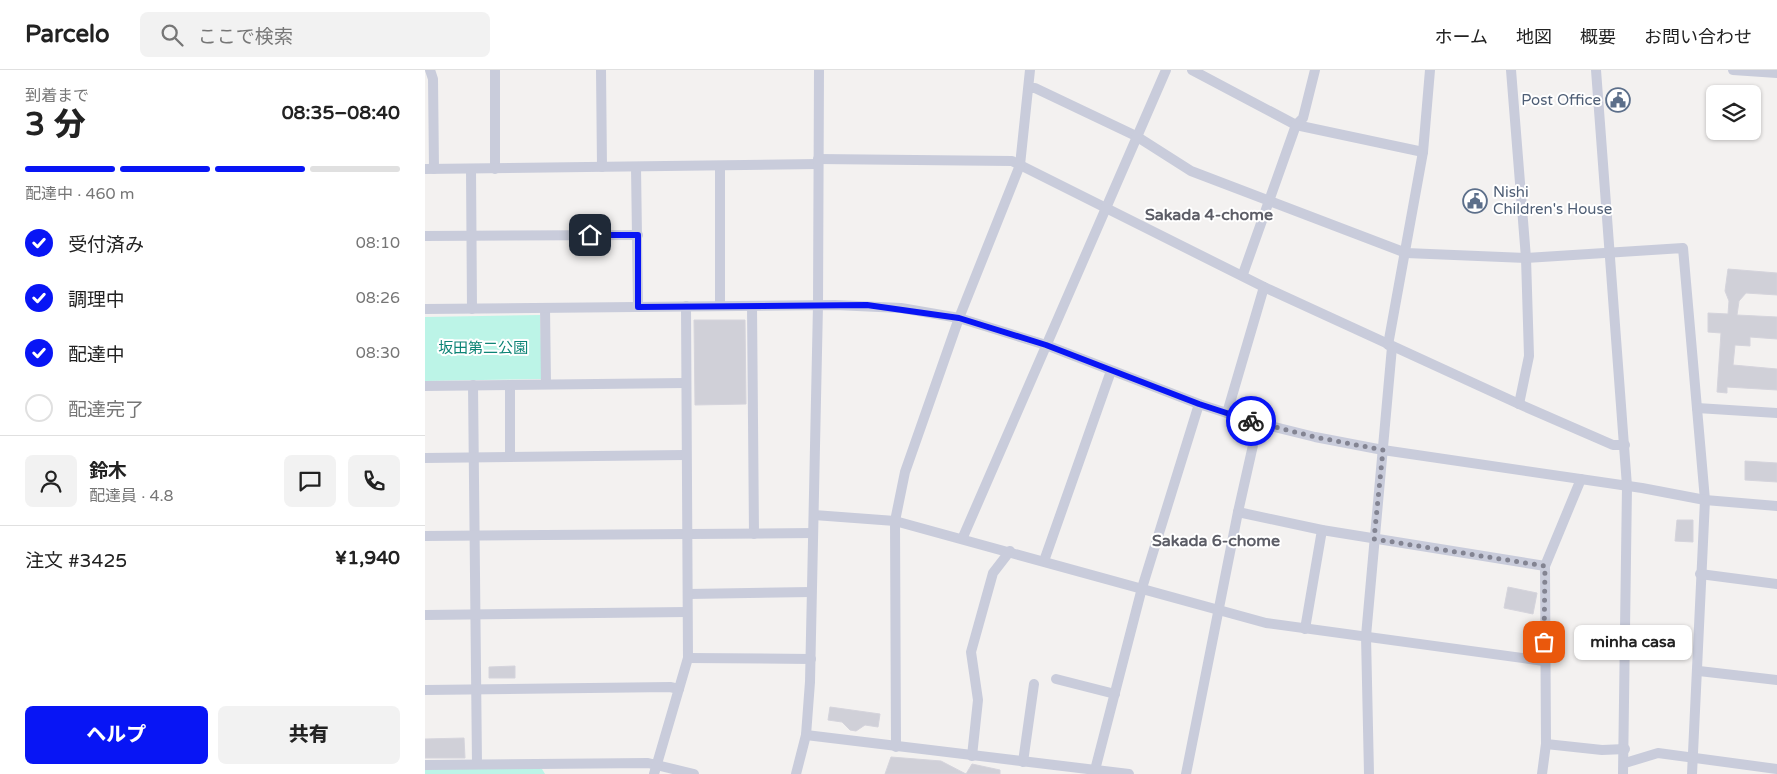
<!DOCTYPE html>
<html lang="ja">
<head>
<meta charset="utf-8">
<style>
  :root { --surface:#fff; --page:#f2f2f2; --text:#222; --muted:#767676; --line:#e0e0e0; --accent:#0815f5 }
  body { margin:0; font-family:"Varela Round","Noto Sans JP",sans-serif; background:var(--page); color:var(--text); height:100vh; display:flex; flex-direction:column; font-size:19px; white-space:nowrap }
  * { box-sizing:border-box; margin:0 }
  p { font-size:16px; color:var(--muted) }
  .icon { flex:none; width:28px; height:28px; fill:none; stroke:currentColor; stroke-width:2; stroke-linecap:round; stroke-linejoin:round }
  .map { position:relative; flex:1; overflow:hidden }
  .panel { display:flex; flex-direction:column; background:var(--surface); width:425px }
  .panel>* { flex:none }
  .tools { position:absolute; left:1281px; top:15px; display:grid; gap:10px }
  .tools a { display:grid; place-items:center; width:55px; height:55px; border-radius:8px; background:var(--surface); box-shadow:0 1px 4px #0004; font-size:25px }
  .pin { position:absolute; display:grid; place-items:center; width:42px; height:42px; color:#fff; margin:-21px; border-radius:10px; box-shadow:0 2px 8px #0006 }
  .courier { position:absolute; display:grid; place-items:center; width:50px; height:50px; margin:-25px; border:4px solid #0815f5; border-radius:50%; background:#fff; color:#222; box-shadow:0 1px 6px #0007 }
  .bubble { position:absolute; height:35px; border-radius:8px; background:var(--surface); box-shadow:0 1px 4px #0004; font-size:16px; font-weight:800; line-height:35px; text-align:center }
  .headline em { font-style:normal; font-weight:800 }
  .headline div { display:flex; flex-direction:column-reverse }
  .headline { display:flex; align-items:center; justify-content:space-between; height:85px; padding:0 25px }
  h1 { font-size:32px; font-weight:800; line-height:38px }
  .bar { display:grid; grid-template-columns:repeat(4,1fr); gap:8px 5px; align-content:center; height:60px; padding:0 25px }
  .bar i { height:6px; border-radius:4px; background:var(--line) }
  .bar .selected { background:var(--accent) }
  .bar p { grid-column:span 4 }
  .line { display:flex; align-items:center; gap:12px; padding:0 25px; border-top:1px solid var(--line) }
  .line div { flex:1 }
  .round { display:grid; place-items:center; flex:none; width:52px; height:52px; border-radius:8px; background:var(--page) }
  ol { padding:0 25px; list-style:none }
  li { display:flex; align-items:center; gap:15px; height:55px }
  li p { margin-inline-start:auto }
  li .icon { padding:5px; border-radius:50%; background:var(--accent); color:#fff; stroke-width:4 }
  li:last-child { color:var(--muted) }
  li i { width:28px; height:28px; border:2px solid var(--line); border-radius:50% }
  .button { display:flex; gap:10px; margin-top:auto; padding:10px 25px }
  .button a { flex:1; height:58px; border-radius:8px; background:var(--accent); color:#fff; font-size:20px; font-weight:800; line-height:58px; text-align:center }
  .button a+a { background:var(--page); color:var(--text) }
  header { display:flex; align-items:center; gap:30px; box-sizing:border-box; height:70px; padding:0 25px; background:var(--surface); border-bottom:1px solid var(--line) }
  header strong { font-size:24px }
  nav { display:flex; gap:28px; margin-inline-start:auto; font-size:18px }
  .search { width:350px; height:45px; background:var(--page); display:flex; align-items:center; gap:12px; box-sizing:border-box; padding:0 18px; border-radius:8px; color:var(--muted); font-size:19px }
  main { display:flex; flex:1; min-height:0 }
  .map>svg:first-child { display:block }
  .green { fill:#bcf4e7 }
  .building { fill:#d0d0d8; stroke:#d5d4dc }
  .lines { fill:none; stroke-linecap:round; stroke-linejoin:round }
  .minor { stroke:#c9ccdb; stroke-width:10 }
  .done { stroke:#838492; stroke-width:5; stroke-dasharray:0 9 }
  .route { stroke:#0815f5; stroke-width:6 }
  .labels { text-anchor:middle; stroke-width:4; stroke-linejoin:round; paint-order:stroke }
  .service-label { font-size:15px; fill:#4e5e75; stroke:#fff; text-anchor:end }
  .park-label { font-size:15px; fill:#0e8476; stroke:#fff }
  .neighbourhood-label { font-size:16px; font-weight:bold; fill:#5c5d66; stroke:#fff }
</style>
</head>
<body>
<header>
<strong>Parcelo</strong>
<div class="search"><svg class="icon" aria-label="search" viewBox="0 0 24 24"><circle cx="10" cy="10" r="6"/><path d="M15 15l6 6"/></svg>ここで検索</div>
<nav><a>ホーム</a><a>地図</a><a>概要</a><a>お問い合わせ</a></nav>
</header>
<main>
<section class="panel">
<div class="headline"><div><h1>3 分</h1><p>到着まで</p></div><em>08:35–08:40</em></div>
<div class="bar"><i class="selected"></i><i class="selected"></i><i class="selected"></i><i></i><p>配達中 · 460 m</p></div>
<ol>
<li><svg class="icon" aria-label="check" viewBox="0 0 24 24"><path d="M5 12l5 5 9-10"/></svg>受付済み<p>08:10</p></li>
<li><svg class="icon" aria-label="check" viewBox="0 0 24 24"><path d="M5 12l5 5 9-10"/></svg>調理中<p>08:26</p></li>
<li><svg class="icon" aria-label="check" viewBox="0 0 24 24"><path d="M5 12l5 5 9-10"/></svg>配達中<p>08:30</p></li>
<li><i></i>配達完了</li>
</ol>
<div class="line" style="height:90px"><a class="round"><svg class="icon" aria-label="person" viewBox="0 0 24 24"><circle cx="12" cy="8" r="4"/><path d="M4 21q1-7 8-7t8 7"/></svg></a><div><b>鈴木</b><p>配達員 · 4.8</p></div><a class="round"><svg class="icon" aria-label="chat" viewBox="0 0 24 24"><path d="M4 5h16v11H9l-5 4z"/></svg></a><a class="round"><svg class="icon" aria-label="phone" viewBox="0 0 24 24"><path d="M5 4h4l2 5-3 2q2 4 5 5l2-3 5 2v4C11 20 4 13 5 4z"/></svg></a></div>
<div class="line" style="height:65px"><div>注文 #3425</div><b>¥1,940</b></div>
<div class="button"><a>ヘルプ</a><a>共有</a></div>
</section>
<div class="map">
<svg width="1352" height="704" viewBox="0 0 1352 704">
  <rect width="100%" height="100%" fill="#f3f1f0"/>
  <g class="green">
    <polygon points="115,245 117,309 0,311 0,247"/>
    <polygon points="0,699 117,699 120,704 0,704"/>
  </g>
  <g class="building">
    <polygon points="1303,199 1352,203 1352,225 1321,223 1314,231 1312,245 1352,247 1352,269 1325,267 1325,276 1310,275 1308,295 1352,299 1352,320 1302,317 1302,323 1292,322 1296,263 1283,262 1283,243 1303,244 1304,231 1300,221"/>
    <polygon points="269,250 320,250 321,334 270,335"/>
    <polygon points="1320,391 1352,393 1352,412 1320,410"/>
    <polygon points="1252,450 1268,450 1268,472 1250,471"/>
    <polygon points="1083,517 1112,523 1108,544 1079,538"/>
    <polygon points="90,596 90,608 64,608 64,597"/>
    <polygon points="405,637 455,644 453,657 440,655 431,661 425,660 417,652 403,650"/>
    <polygon points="39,668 40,688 0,688 0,669"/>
    <polygon points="466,687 516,691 541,704 547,694 575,700 575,704 460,704"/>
  </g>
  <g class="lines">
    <g class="minor">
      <polyline points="5,0 8,9 9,99"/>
      <polyline points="70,0 70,99"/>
      <polyline points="176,0 177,97"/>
      <polyline points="767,0 871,55 998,82"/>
      <polyline points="1086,0 1101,188 1104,286 1094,334"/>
      <polyline points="1171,0 1202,416 1198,704"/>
      <polyline points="1308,0 1352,3"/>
      <polyline points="604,18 610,18 711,66 766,101 981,183 1101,188 1258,178 1280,430 1267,704"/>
      <polyline points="393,89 587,91 839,217 1094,334 1188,375 1200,375"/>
      <polyline points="295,96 295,236"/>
      <polyline points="211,97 213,237"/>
      <polyline points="0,99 393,94"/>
      <polyline points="46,99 47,239"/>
      <polyline points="0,166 213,165"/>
      <polyline points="818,204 871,55 878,48 890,0"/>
      <polyline points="327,236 329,464"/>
      <polyline points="120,238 121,314"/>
      <polyline points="0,239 410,235 476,238 534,248 621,275 774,334 833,353 890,367 958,380 1217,418 1280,430 1352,436"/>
      <polyline points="963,275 998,82 1005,0"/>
      <polyline points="48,315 52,694"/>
      <polyline points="85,315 85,387"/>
      <polyline points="0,316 260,313"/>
      <polyline points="1272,338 1352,343"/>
      <polyline points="802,343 839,217"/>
      <polyline points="0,388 260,385"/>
      <polyline points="813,442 897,460 1120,496"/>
      <polyline points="389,445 470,451 841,553 1119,591"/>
      <polyline points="0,466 388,463"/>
      <polyline points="538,467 741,0"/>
      <polyline points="619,491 686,301"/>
      <polyline points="1275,504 1352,514"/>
      <polyline points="263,524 386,522"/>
      <polyline points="0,545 262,542"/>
      <polyline points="880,559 897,460"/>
      <polyline points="263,588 386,589"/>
      <polyline points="1274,601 1352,610"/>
      <polyline points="631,609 690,624"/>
      <polyline points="0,620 245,617 254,619"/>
      <polyline points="381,665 704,704"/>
      <polyline points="1121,674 1177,680 1200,679"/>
      <polyline points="471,677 470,451 480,402 534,248 595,95 605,0"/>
      <polyline points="547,686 553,630 546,582 568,503 585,481"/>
      <polyline points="598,692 609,614"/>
      <polyline points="1200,693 1233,683 1352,699"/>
      <polyline points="0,695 223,693 269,704"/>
      <polyline points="670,700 717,518 774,334"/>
      <polyline points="229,704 263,588 261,236"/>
      <polyline points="371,704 381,665 385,612 393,235 394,0"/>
      <polyline points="761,704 813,442 833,353"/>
      <polyline points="944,704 941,566 967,277"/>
      <polyline points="1117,704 1121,674 1120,496 1156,409"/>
    </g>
  </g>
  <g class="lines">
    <polyline class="done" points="826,351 890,367 958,380 949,469 1120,496 1119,572"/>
    <polyline class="route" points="165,165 213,165 213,237 442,235 534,248 621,275 774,334 826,351"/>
  </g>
  <defs>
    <g id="civic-ring" transform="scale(1.25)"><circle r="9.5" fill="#fff" stroke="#5c6f8a" stroke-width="1.5"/><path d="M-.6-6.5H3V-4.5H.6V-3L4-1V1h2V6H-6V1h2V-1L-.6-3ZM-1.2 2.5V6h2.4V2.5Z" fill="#5c6f8a"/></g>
  </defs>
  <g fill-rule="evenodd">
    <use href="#civic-ring" x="1193" y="30"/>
    <use href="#civic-ring" x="1050" y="131"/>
  </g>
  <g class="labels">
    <g class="service-label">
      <text x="1176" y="35">Post Office</text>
      <text x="1068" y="127" text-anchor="start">Nishi<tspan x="1068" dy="17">Children's House</tspan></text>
    </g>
    <g class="park-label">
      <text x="58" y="283">坂田第二公園</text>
    </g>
    <g class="neighbourhood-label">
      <text x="784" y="150">Sakada 4-chome</text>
      <text x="791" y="476">Sakada 6-chome</text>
    </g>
  </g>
</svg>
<div class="tools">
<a><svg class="icon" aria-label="layers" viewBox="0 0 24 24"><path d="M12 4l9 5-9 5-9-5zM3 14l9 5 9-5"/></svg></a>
</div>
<div class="pin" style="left:1119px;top:572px;background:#ea580c"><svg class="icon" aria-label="bag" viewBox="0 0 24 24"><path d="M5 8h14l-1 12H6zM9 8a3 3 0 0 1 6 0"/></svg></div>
<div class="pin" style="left:165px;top:165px;background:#1f2937"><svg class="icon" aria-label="home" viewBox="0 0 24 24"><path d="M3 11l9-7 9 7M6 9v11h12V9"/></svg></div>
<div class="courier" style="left:826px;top:351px"><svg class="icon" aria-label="bike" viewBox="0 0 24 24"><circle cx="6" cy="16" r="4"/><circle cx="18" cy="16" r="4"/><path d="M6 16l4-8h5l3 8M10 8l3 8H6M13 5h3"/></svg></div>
<div class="bubble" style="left:1149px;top:555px;width:118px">minha casa</div>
</div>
</main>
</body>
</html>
